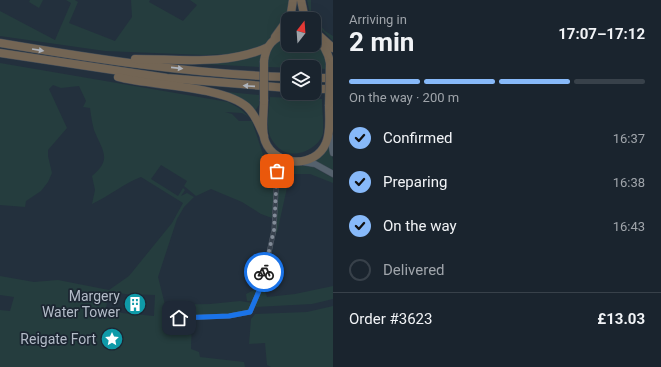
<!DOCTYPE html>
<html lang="en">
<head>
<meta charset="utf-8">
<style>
  :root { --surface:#1a242e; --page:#27303a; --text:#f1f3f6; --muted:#9fa4aa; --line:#38414a; --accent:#87b9f9 }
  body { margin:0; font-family:Roboto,sans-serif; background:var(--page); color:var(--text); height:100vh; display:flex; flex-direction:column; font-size:15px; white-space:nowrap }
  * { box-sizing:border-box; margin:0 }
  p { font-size:13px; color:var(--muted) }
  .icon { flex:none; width:22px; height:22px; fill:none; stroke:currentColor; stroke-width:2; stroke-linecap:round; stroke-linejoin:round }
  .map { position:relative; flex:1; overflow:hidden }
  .side { display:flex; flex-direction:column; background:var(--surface); width:328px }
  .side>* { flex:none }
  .needle { width:26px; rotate:17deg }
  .buttons { position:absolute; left:281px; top:12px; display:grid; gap:8px }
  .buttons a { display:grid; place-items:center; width:40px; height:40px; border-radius:8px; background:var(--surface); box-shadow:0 4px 16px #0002,0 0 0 1px var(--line); font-size:20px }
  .pin { position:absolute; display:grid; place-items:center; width:34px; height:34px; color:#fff; margin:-17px; border-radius:8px; box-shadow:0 2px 6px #0006 }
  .courier { position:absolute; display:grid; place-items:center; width:40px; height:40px; margin:-20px; border:3px solid #1a73e8; border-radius:50%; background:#fff; color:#222; box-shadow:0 1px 5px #0007 }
  .overview em { font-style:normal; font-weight:700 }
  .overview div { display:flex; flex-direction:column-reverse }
  .overview { display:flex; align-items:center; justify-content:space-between; height:68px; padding:0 16px }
  h1 { font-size:26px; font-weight:700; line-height:30px }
  .bar { display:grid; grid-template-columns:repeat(4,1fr); gap:6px 4px; align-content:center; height:48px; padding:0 16px }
  .bar i { height:5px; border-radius:3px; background:var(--line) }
  .bar .on { background:var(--accent) }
  .bar p { grid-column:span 4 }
  .line { display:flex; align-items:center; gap:10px; padding:0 16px; border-top:1px solid var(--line) }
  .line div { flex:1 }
  ol { padding:0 16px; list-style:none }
  li { display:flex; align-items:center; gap:12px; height:44px }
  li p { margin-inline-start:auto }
  li .icon { padding:4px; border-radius:50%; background:var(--accent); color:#111; stroke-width:4 }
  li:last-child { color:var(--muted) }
  li i { width:22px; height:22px; border:2px solid var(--line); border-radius:50% }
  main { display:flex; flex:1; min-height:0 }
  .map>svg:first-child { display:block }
  .green { fill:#253d3e; fill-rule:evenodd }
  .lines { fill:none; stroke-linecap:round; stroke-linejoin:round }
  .street-casing { stroke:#555f6b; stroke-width:5 }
  .primary-casing { stroke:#434d59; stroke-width:7 }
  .highway-casing { stroke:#424c58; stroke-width:9 }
  .street { stroke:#37414d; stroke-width:4 }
  .primary { stroke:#55616d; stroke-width:6 }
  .highway { stroke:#736554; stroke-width:8 }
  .highway-bridge-casing { stroke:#424c58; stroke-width:9; stroke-linecap:butt }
  .highway-bridge { stroke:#736554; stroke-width:8 }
  .oneway { fill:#adb3bc }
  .done { stroke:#818b97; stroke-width:4; stroke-dasharray:0 7.2 }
  .route { stroke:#1a73e8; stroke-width:5 }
  .labels { text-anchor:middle; stroke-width:3.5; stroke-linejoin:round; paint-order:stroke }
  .poi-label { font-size:14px; fill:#b3bcc8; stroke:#1c2632; text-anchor:end }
</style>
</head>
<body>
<main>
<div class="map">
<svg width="333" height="367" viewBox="0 0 333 367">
  <rect width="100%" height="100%" fill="#23303d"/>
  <g class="green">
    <polygon points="30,0 43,0 39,8 29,2"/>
    <polygon points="66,0 75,0 78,2 69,23 115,41 132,17 131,0 150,0 149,2 183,21 197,5 190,0 290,0 288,15 274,35 264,45 235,54 204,55 105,51 0,36 0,11 55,40 71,3"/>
    <polygon points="307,0 311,0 311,14 325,31 333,36 333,41 314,22 314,19 311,19"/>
    <path d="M 288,36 L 288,45 L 314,45 L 314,41 C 323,48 325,57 326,69 L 267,67 C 267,53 273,40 288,36 Z"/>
    <path d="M 262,52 L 259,67 L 181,63 C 207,62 238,65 262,52 Z"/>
    <path d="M 0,63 L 228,102 L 239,108 L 249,117 L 242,113 L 225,112 L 232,114 L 239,121 L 252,121 L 274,188 L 272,218 L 261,214 L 242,202 L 211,189 L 196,196 L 184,186 L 187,181 L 161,165 L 151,179 L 178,196 L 183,188 L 185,190 L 181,196 L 187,193 L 194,197 L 184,207 L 177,219 L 158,277 L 165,305 L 210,304 L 240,301 L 253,303 L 250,311 C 223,317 194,314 166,316 L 167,323 L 192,318 L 191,349 L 199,352 L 200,357 L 244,362 L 245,367 L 0,367 L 0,310 L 10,311 L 14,297 L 0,295 L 0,276 L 34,282 L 58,280 L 109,290 L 129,276 L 172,223 L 183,203 L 141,177 C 123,184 109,196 92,204 L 95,190 L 92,176 C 113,159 102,150 94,130 C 92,123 91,115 90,108 L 83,107 L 86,101 L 79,86 L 61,88 L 53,85 L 49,89 L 67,128 L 48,150 L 48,156 L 52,173 L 48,182 L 41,191 L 26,201 L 25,207 L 0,205 ZM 109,291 L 125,294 L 155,295 L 154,316 L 122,313 L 106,308 Z"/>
    <polygon points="227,92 259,95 259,105 255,111"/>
    <path d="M 270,97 L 322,99 C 322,110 324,123 323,133 C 322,138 318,143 314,146 C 300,157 282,157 272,140 C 265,129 269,109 270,97 Z"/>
    <polygon points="329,144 333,160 333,171 314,162"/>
    <polygon points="289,164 313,167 333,178 333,183 310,174 290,174 277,233 274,231 278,171"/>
    <polygon points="333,286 333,299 312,304 255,307 262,290 265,291 267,297 295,294"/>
    <polygon points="258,288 253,301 247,301 246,294"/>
    <polygon points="333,306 333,367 271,367 267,365 265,343 249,344 251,319 255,314 307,312"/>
  </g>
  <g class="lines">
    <g class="street-casing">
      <g id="street">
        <polyline points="277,171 287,161"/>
        <polyline points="179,318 229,316 250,312 262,284 274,230 277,171 271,153"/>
      </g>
    </g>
    <g class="primary-casing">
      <g id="primary">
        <polyline points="330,136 333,153"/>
        <polyline points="303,162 315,164 333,174"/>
      </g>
    </g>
    <g class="highway-casing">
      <g id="highway">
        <polyline points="301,0 305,19"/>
        <polyline points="288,19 291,13 293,0"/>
        <polyline points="314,31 333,48"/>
        <path d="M 314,36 C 323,43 328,51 330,63"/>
        <polyline points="275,37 288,19"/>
        <path d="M 0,43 C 95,59 192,74 288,77"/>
        <polyline points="0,53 167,78 288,88"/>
        <path d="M 135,59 C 179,59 228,66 268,47"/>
        <path d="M 264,61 C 266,45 273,38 288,33"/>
        <path d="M 118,77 C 150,86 224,86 247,107 C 256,115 259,126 264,136"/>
        <polyline points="314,78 333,78"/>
        <polyline points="314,89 333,89"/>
        <path d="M 264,101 C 264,113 261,130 265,141 C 275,167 315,169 326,143 C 331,131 329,118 329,106"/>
      </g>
    </g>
    <use href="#street" class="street"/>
    <use href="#primary" class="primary"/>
    <use href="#highway" class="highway"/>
    <g class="highway-bridge-casing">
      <g id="highway-bridge">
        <polyline points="264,101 264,61"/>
        <polyline points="329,106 330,63"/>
      </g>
    </g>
    <use href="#highway-bridge" class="highway-bridge"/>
  </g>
  <defs><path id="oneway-solid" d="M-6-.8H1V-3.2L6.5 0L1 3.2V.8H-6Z"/></defs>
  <g class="oneway">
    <use href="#oneway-solid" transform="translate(38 50) rotate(9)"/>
    <use href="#oneway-solid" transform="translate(177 68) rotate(6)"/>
    <use href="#oneway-solid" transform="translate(249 86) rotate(-176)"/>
  </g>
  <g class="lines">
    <polyline class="done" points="264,272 274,230 277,171"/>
    <polyline class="route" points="179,318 229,316 250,312 262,284 264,272"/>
  </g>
  <defs>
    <g id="building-disc" transform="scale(1.15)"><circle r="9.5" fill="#0f9aa8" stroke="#1c2632"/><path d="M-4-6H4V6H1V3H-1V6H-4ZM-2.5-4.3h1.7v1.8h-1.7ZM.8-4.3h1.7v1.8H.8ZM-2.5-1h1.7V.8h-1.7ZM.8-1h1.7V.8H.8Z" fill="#fff"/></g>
    <g id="sight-disc" transform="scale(1.15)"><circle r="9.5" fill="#0f9aa8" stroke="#1c2632"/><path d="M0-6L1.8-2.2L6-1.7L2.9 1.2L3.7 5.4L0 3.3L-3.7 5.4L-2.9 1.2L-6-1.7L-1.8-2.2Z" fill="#fff"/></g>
  </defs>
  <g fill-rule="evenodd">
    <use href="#building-disc" x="135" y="304"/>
    <use href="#sight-disc" x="112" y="339"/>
  </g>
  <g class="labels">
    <g class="poi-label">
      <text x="120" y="301">Margery<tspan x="120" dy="16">Water Tower</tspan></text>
      <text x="96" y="344">Reigate Fort</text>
    </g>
  </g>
</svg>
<div class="buttons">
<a><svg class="needle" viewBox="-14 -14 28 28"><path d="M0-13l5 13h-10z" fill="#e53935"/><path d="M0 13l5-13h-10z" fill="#9fa4aa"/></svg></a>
<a><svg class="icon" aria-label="layers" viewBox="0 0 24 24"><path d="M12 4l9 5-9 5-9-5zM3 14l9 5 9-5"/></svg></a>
</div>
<div class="pin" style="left:277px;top:171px;background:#ea580c"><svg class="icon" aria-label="bag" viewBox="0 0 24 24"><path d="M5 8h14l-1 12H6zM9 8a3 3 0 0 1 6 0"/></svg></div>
<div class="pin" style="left:179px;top:318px;background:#1f2937"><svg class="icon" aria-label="home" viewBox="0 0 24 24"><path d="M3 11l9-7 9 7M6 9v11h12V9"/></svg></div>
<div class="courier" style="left:264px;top:272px"><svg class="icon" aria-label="bike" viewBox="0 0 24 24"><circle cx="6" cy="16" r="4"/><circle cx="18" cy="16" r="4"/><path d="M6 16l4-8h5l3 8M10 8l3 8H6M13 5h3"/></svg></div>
</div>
<section class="side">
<div class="overview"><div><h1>2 min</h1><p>Arriving in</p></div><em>17:07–17:12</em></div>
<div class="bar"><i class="on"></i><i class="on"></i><i class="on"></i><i></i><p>On the way · 200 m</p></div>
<ol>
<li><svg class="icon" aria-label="check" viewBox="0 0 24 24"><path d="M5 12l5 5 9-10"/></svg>Confirmed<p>16:37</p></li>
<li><svg class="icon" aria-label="check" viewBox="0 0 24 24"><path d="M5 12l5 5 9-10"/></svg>Preparing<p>16:38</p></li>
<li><svg class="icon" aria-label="check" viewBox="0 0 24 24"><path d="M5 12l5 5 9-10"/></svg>On the way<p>16:43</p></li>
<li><i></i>Delivered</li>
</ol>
<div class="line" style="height:52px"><div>Order #3623</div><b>£13.03</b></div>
</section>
</main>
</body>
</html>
